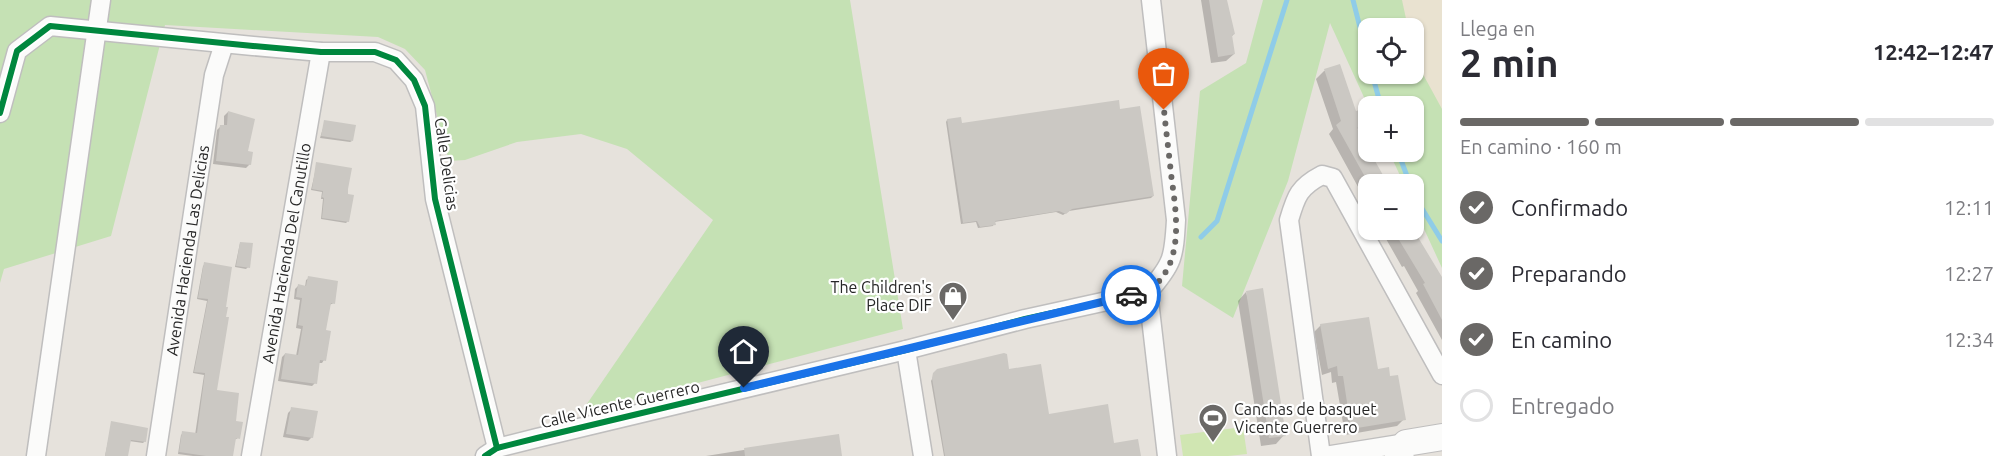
<!DOCTYPE html>
<html lang="es">
<head>
<meta charset="utf-8">
<style>
  :root { --surface:#fff; --page:#f7f7f7; --text:#2b2b33; --muted:#7c7c81; --line:#e1e1e2; --accent:#6a6866 }
  body { margin:0; font-family:Ubuntu,sans-serif; background:var(--page); color:var(--text); height:100vh; display:flex; flex-direction:column; font-size:22px; white-space:nowrap }
  * { box-sizing:border-box; margin:0 }
  p { font-size:20px; color:var(--muted) }
  .icon { flex:none; width:33px; height:33px; fill:none; stroke:currentColor; stroke-width:2; stroke-linecap:round; stroke-linejoin:round }
  .map { position:relative; flex:1; overflow:hidden }
  .side { display:flex; flex-direction:column; background:var(--surface); width:570px }
  .side>* { flex:none }
  .controls { position:absolute; left:1358px; top:18px; display:grid; gap:12px }
  .controls a { display:grid; place-items:center; width:66px; height:66px; border-radius:12px; background:var(--surface); box-shadow:0 2px 4px #0004; font-size:30px }
  .pin { position:absolute; display:grid; place-items:center; width:51px; height:51px; color:#fff; margin:-62px -26px; border-radius:50% 50% 50% 0; rotate:-45deg; box-shadow:0 0 6px #0007 }
  .pin .icon { rotate:45deg }
  .courier { position:absolute; display:grid; place-items:center; width:60px; height:60px; margin:-30px; border:4px solid #1a73e8; border-radius:50%; background:#fff; color:#222; box-shadow:0 2px 8px #0007 }
  .headline em { font-style:normal; font-weight:700 }
  .headline div { display:flex; flex-direction:column-reverse }
  .headline { display:flex; align-items:center; justify-content:space-between; height:102px; padding:0 18px }
  h1 { font-size:39px; font-weight:700; line-height:45px }
  .bar { display:grid; grid-template-columns:repeat(4,1fr); gap:9px 6px; align-content:center; height:72px; padding:0 18px }
  .bar i { height:8px; border-radius:4px; background:var(--line) }
  .bar .on { background:var(--accent) }
  .bar p { grid-column:span 4 }
  ol { padding:0 18px; list-style:none }
  li { display:flex; align-items:center; gap:18px; height:66px }
  li p { margin-inline-start:auto }
  li .icon { padding:6px; border-radius:50%; background:var(--accent); color:#fff; stroke-width:4 }
  li:last-child { color:var(--muted) }
  li i { width:33px; height:33px; border:3px solid var(--line); border-radius:50% }
  main { display:flex; flex:1; min-height:0 }
  .map>svg:first-child { display:block }
  .education { fill:#e9e2d0 }
  .green { fill:#c5e1b4 }
  .pitch { fill:#d0e6b2 }
  .shadow { fill:#0003 }
  .lines { fill:none; stroke-linecap:round; stroke-linejoin:round }
  .stream { stroke:#8fcce8; stroke-width:5 }
  .building { fill:#cbc8c3 }
  .street-casing { stroke:#bfbebe; stroke-width:21 }
  .secondary-casing { stroke:#bfbebe; stroke-width:28 }
  .street { stroke:#fbfbfa; stroke-width:18 }
  .secondary { stroke:#fbfbfa; stroke-width:26 }
  .cycleway-casing { stroke:#fff; stroke-width:10 }
  .cycleway { stroke:#00873e; stroke-width:6 }
  .done { stroke:#6a6866; stroke-width:6; stroke-dasharray:0 10.8 }
  .route { stroke:#1a73e8; stroke-width:8 }
  .labels { text-anchor:middle; stroke-width:4.5; stroke-linejoin:round; paint-order:stroke }
  .street-label { font-size:16px; fill:#272727; stroke:#fff }
  .poi-label { font-size:16px; fill:#272727; stroke:#fff; text-anchor:end }
</style>
</head>
<body>
<main>
<div class="map">
<svg width="1442" height="456" viewBox="0 0 1442 456">
  <rect width="100%" height="100%" fill="#e6e2dc"/>
  <polygon class="education" points="1401,0 1442,0 1442,116 1413,56 1413,28 1407,28"/>
  <g class="green">
    <polygon points="0,0 850,0 903,329 580,414 713,220 627,149 581,134 517,142 465,160 449,161 425,70 405,49 378,37 165,25 111,236 4,269 0,283"/>
    <polygon points="1263,0 1402,0 1408,28 1368,28 1368,74 1413,74 1413,56 1442,109 1442,268 1413,205 1413,184 1404,184 1389,152 1413,152 1413,106 1368,106 1330,23 1288,181 1233,318 1182,286 1200,91 1246,63"/>
  </g>
  <polygon class="pitch" points="1243,427 1247,454 1228,456 1183,456 1180,435"/>
  <g class="shadow">
    <polygon points="1201,0 1226,0 1234,34 1231,37 1234,54 1226,61 1211,63"/>
    <polygon points="1339,66 1355,114 1365,122 1356,130 1387,184 1368,184 1368,205 1329,134 1333,129 1316,79 1324,71"/>
    <polygon points="1119,111 1153,196 1151,198 1069,211 1063,215 1056,212 994,222 993,226 978,228 976,222 961,224 946,122 947,120 961,125"/>
    <polygon points="228,112 246,152 250,164 246,168 213,164 217,130 221,126 224,126 224,116"/>
    <polygon points="325,122 352,141 350,142 320,138"/>
    <polygon points="317,164 347,196 348,221 346,223 321,219 323,199 321,199 322,192 311,190"/>
    <polygon points="1381,230 1413,230 1442,281 1442,340 1416,293 1418,291 1404,266 1402,267"/>
    <polygon points="240,243 248,267 246,269 235,267"/>
    <polygon points="205,264 230,269 215,391 234,422 238,438 234,440 231,456 193,456 178,454 181,435 183,433 195,435 204,375 193,373 207,301 197,299 203,266"/>
    <polygon points="309,278 334,303 329,305 325,331 324,360 322,363 318,363 315,383 312,386 278,381 282,357 285,354 296,356 301,329 296,328 300,300 294,299 295,289 298,286 305,287 306,280"/>
    <polygon points="1246,292 1284,435 1276,444 1261,446 1238,301"/>
    <polygon points="1321,325 1377,371 1404,419 1397,426 1345,435 1336,382 1332,383 1331,372 1322,375 1314,332"/>
    <polygon points="1008,371 1048,416 1140,456 944,456 931,381 935,373"/>
    <polygon points="292,409 312,437 308,441 283,437 288,413"/>
    <polygon points="112,423 145,441 143,443 129,441 126,456 105,456"/>
    <polygon points="837,435 841,456 706,456"/>
  </g>
  <g class="lines">
    <g class="stream">
      <polyline points="1353,0 1368,59"/>
      <polyline points="1372,74 1381,106"/>
      <polyline points="1398,152 1410,184"/>
      <polyline points="1413,194 1442,241"/>
      <polyline points="1201,237 1217,221 1287,0"/>
    </g>
  </g>
  <g class="building">
    <polygon points="1209,0 1227,0 1235,34 1232,35 1235,54 1218,57"/>
    <polygon points="1340,64 1356,111 1362,109 1367,122 1357,128 1368,148 1368,152 1370,152 1388,184 1369,184 1336,125 1341,121 1324,69"/>
    <polygon points="1119,100 1120,109 1140,106 1154,196 1072,209 1066,214 1059,211 995,221 996,225 980,227 977,221 963,223 947,119 961,117 962,123"/>
    <polygon points="228,111 255,119 248,151 253,152 251,165 216,161 220,125 227,125"/>
    <polygon points="324,120 356,125 353,141 321,136"/>
    <polygon points="316,162 352,168 348,189 348,194 354,195 349,222 322,218 324,198 322,197 323,191 312,189"/>
    <polygon points="1413,229 1442,277 1442,320 1423,284 1425,283 1393,230"/>
    <polygon points="240,242 253,243 250,268 236,266"/>
    <polygon points="204,262 232,267 226,307 228,307 226,317 229,317 217,390 239,393 236,421 243,422 240,439 236,438 233,456 206,456 179,452 182,431 197,433 205,373 194,372 208,299 198,298"/>
    <polygon points="308,276 338,281 335,304 331,303 326,330 331,331 326,361 320,360 317,384 281,379 285,353 298,355 303,326 298,325 302,298 296,297 298,284 306,286"/>
    <polygon points="1263,288 1286,436 1269,438 1246,291"/>
    <polygon points="1369,317 1378,369 1389,367 1390,376 1398,375 1406,420 1351,429 1343,376 1338,376 1337,366 1328,369 1320,324"/>
    <polygon points="1004,353 1007,354 1009,369 1041,364 1049,414 1108,404 1114,443 1138,439 1141,456 945,456 932,378 933,373 937,369"/>
    <polygon points="291,407 318,411 313,438 286,434"/>
    <polygon points="111,421 148,428 146,442 131,440 128,456 105,456"/>
    <polygon points="839,434 842,456 745,456 744,448"/>
  </g>
  <g class="lines">
    <g class="street-casing">
      <g id="street">
        <path d="M 1151,0 L 1176,220 C 1174,257 1173,264 1148,292 L 1167,456"/>
        <polyline points="0,113 17,51 50,26 253,46 321,52 375,52 396,60 414,80 425,106 435,199 497,448"/>
        <polyline points="906,350 923,456"/>
        <polyline points="36,456 101,0"/>
        <path id="s1" d="M 156,456 L 214,75 L 224,44"/>
        <path id="s2" d="M 251,456 L 321,52"/>
        <polyline points="485,456 497,448 537,438 906,350 1025,319 1148,292"/>
        <path d="M 1321,456 L 1289,220 C 1296,196 1299,187 1322,175 L 1333,178 L 1442,375"/>
        <polyline points="1325,456 1406,443"/>
      </g>
    </g>
    <g class="secondary-casing">
      <polyline id="secondary" points="1398,456 1406,443 1442,437"/>
    </g>
    <use href="#street" class="street"/>
    <use href="#secondary" class="secondary"/>
    <g class="cycleway-casing">
      <g id="cycleway">
        <polyline points="0,113 17,51 50,26 253,46 321,52 375,52 396,60 414,80 425,106 435,199 497,448"/>
        <polyline points="485,456 497,448 537,438 906,350 1025,319 1148,292"/>
      </g>
    </g>
    <use href="#cycleway" class="cycleway"/>
  </g>
  <g class="lines">
    <path class="done" d="M 1131,295 C 1136,294 1144,294 1149,290 C 1186,264 1176,212 1171,174 C 1169,153 1166,131 1164,110"/>
    <path class="route" d="M 744,388 C 873,358 1002,325 1131,295"/>
  </g>
  <defs>
    <g id="shop-pin" transform="scale(1.5)"><path d="M0 17L-7.5 6A9.5 9.5 0 1 1 7.5 6Z" fill="#6a6866" stroke="#fff"/><path d="M-5-2.5h2.3a2.7 3.5 0 0 1 5.4 0H5L5.5 6h-11ZM-1.5-2.5h3a1.5 2.3 0 0 0-3 0Z" fill="#fff"/></g>
    <g id="stadium-pin" transform="scale(1.5)"><path d="M0 17L-7.5 6A9.5 9.5 0 1 1 7.5 6Z" fill="#6a6866" stroke="#fff"/><path d="M0-5a6.5 5 0 1 0 0 10a6.5 5 0 1 0 0-10ZM-3.5-1.8h7v3.6h-7Z" fill="#fff"/></g>
  </defs>
  <g fill-rule="evenodd">
    <use href="#shop-pin" x="953" y="296"/>
    <use href="#stadium-pin" x="1213" y="418"/>
  </g>
  <g class="labels">
    <g class="street-label">
      <text transform="translate(447 164) rotate(82)" y="6">Calle Delicias</text>
      <text dy="6" stroke="none"><textPath href="#s1" startOffset="208">Avenida Hacienda Las Delicias</textPath></text>
      <text dy="6" stroke="none"><textPath href="#s2" startOffset="206">Avenida Hacienda Del Canutillo</textPath></text>
      <text transform="translate(620 404) rotate(-13)" y="6">Calle Vicente Guerrero</text>
    </g>
    <g class="poi-label">
      <text x="932" y="293">The Children's<tspan x="932" dy="18">Place DIF</tspan></text>
      <text x="1234" y="415" text-anchor="start">Canchas de basquet<tspan x="1234" dy="18">Vicente Guerrero</tspan></text>
    </g>
  </g>
</svg>
<div class="controls">
<a><svg class="icon" aria-label="locate" viewBox="0 0 24 24"><circle cx="12" cy="12" r="6"/><path d="M12 2v4M12 18v4M2 12h4M18 12h4"/></svg></a>
<a>+</a>
<a>−</a>
</div>
<div class="pin" style="left:1164px;top:110px;background:#ea580c"><svg class="icon" aria-label="bag" viewBox="0 0 24 24"><path d="M5 8h14l-1 12H6zM9 8a3 3 0 0 1 6 0"/></svg></div>
<div class="pin" style="left:744px;top:388px;background:#1f2937"><svg class="icon" aria-label="home" viewBox="0 0 24 24"><path d="M3 11l9-7 9 7M6 9v11h12V9"/></svg></div>
<div class="courier" style="left:1131px;top:295px"><svg class="icon" aria-label="car" viewBox="0 0 24 24"><path d="M5 17H2v-5l4-1 3-4h7l3 4 3 1v5h-3M9 17h6M6 11h13"/><circle cx="7" cy="17" r="2"/><circle cx="17" cy="17" r="2"/></svg></div>
</div>
<section class="side">
<div class="headline"><div><h1>2 min</h1><p>Llega en</p></div><em>12:42–12:47</em></div>
<div class="bar"><i class="on"></i><i class="on"></i><i class="on"></i><i></i><p>En camino · 160 m</p></div>
<ol>
<li><svg class="icon" aria-label="check" viewBox="0 0 24 24"><path d="M5 12l5 5 9-10"/></svg>Confirmado<p>12:11</p></li>
<li><svg class="icon" aria-label="check" viewBox="0 0 24 24"><path d="M5 12l5 5 9-10"/></svg>Preparando<p>12:27</p></li>
<li><svg class="icon" aria-label="check" viewBox="0 0 24 24"><path d="M5 12l5 5 9-10"/></svg>En camino<p>12:34</p></li>
<li><i></i>Entregado</li>
</ol>
</section>
</main>
</body>
</html>
